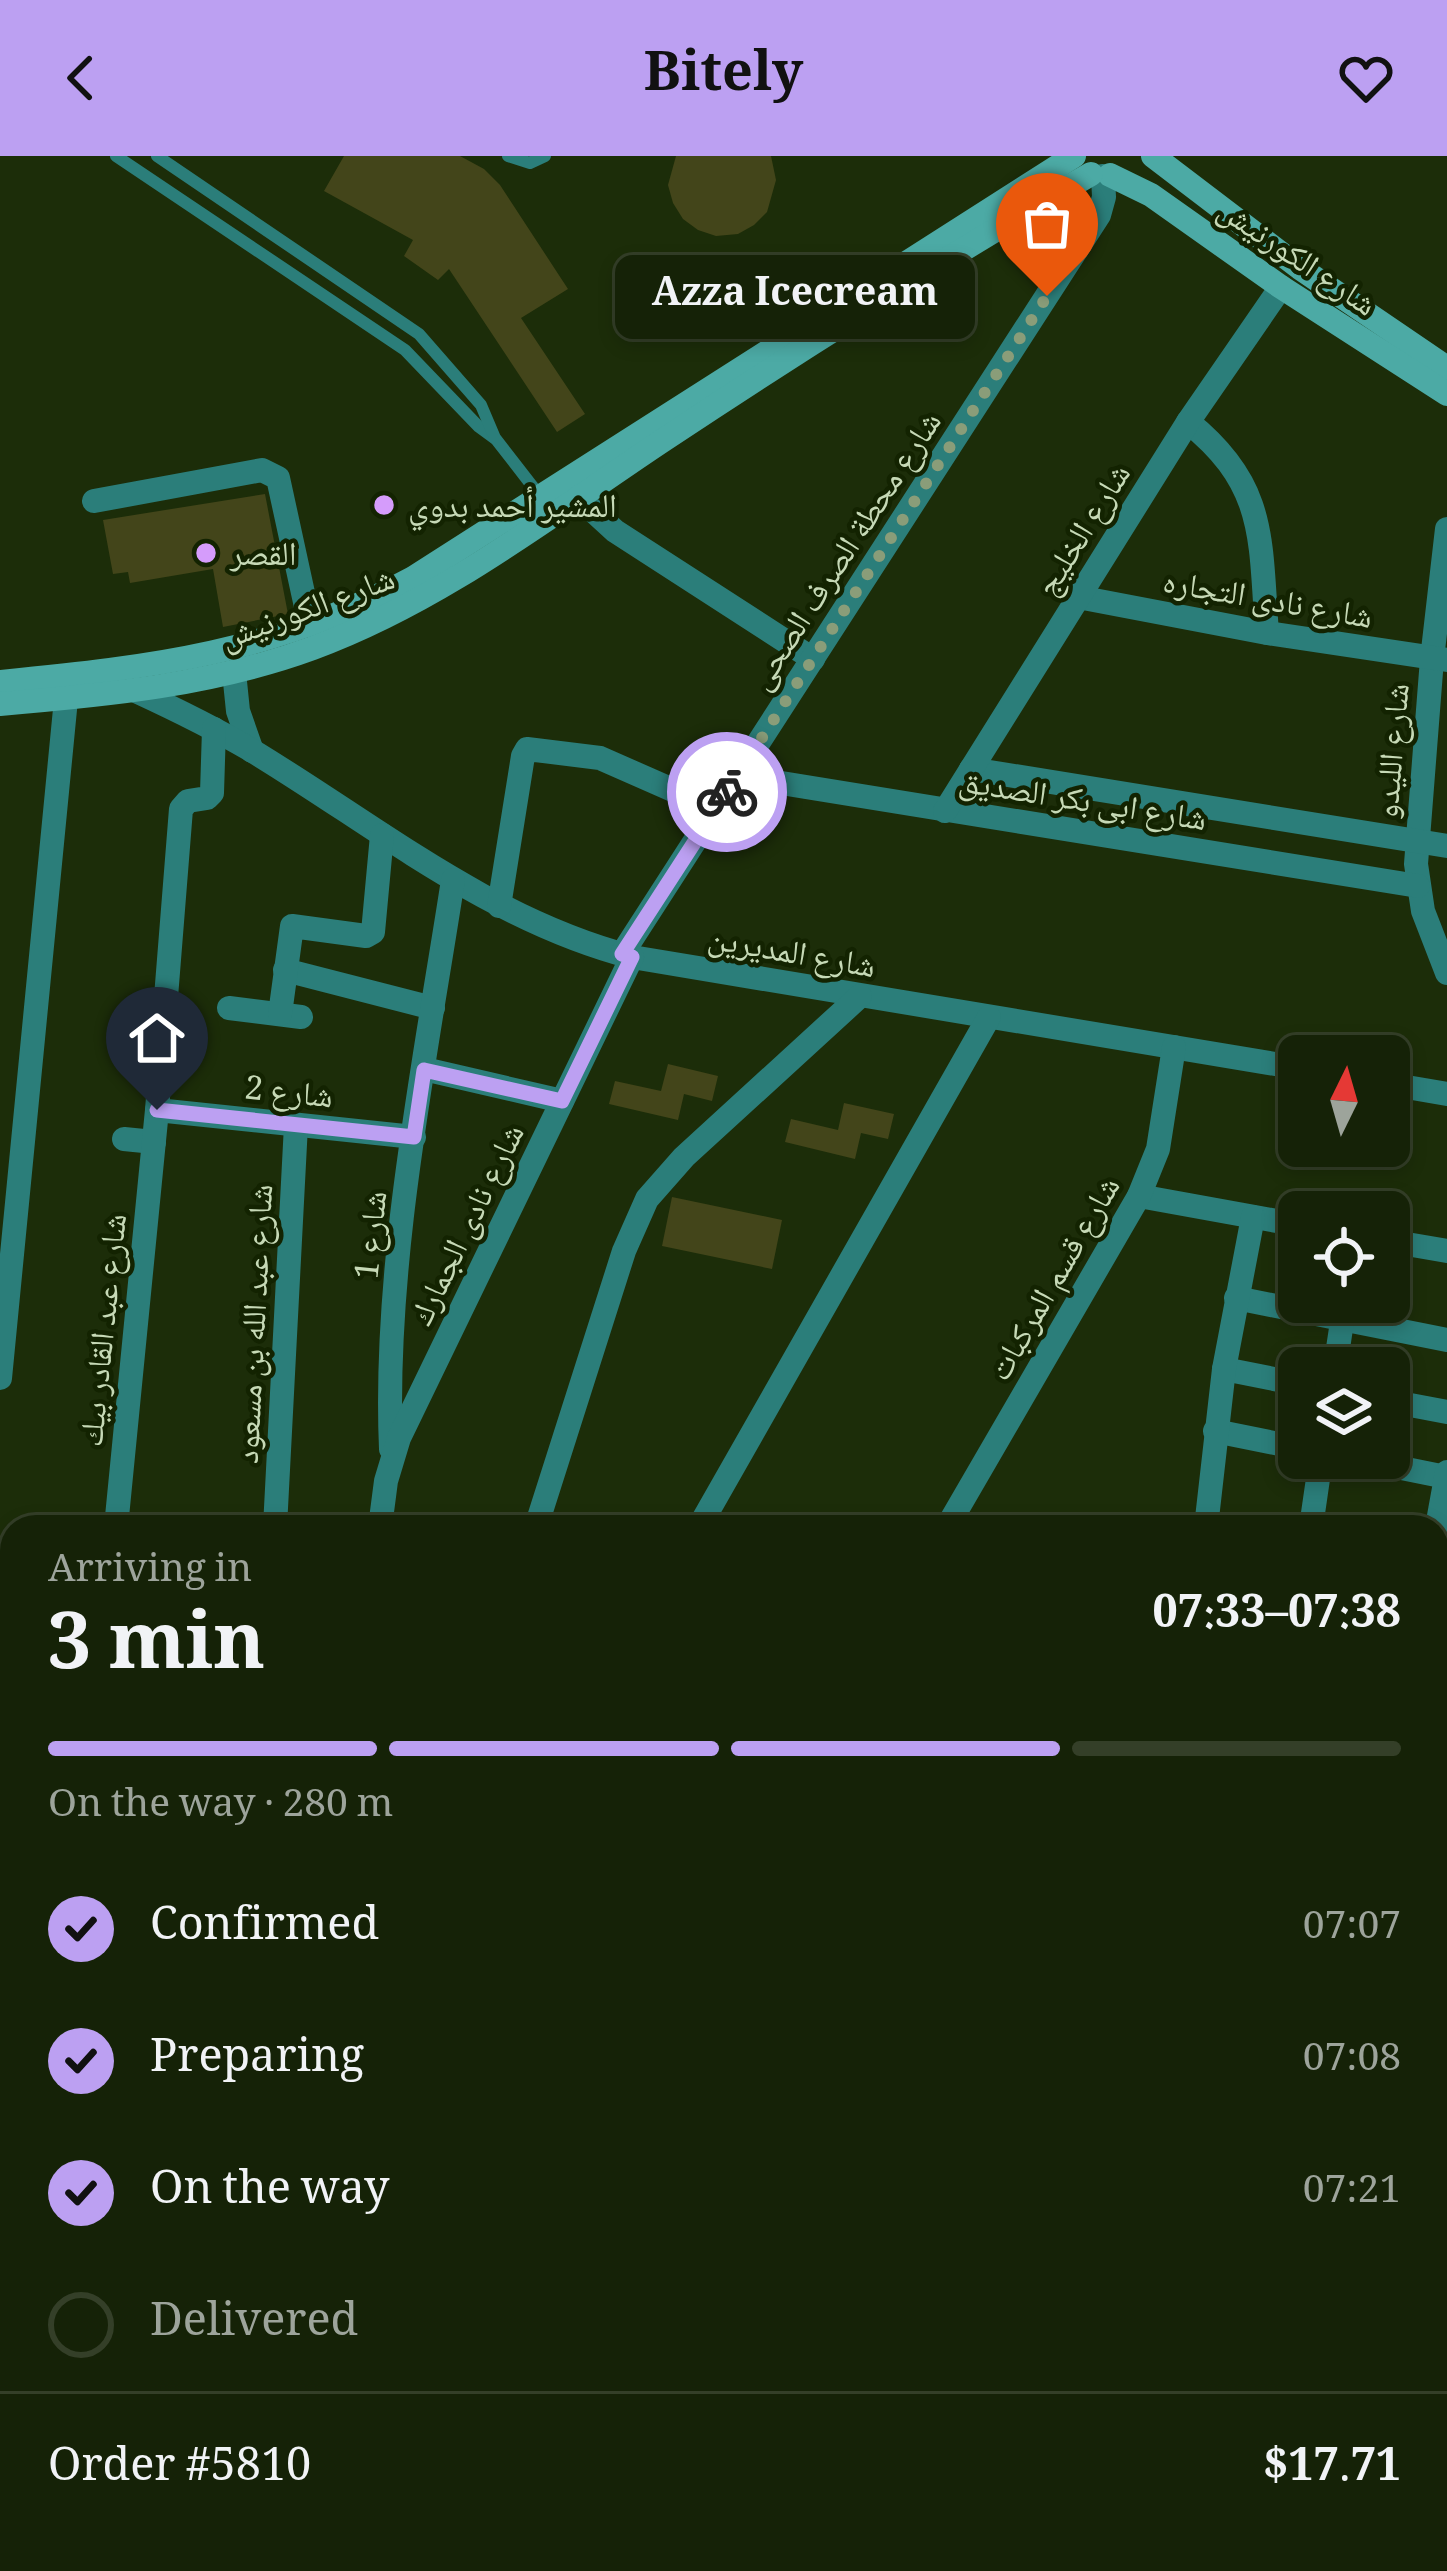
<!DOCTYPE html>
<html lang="en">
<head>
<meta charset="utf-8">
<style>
  :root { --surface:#152207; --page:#222f15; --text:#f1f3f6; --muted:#9da49b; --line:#343f28; --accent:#bca0f2 }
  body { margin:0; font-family:Georgia,"Noto Naskh Arabic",serif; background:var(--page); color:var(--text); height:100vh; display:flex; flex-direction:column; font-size:45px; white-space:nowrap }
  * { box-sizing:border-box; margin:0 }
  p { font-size:39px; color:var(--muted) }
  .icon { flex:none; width:66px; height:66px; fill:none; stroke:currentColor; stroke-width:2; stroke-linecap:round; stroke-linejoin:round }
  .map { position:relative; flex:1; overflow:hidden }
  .panel { position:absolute; left:0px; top:1359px; width:1449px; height:1056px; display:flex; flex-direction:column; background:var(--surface); border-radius:36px 36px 0 0; box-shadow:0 6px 18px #0003,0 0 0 3px var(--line) }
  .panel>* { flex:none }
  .needle { width:78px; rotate:5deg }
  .fabs { position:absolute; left:1278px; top:879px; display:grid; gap:24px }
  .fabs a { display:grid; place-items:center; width:132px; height:132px; border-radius:18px; background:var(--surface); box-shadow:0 6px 18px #0003,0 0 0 3px var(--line); font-size:60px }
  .pin { position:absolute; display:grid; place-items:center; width:102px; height:102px; color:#fff; margin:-123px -51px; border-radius:50% 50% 50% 0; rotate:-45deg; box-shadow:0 0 12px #0007 }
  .pin .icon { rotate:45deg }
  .courier { position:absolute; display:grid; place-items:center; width:120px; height:120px; margin:-60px; border:9px solid #bca0f2; border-radius:50%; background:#fff; color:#222; box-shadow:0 3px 15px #0007 }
  .bubble { position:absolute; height:84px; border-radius:18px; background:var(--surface); box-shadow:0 6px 18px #0003,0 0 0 3px var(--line); font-size:39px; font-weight:800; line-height:84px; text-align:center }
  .overview em { font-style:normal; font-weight:800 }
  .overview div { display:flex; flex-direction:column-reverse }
  .overview { display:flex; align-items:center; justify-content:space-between; height:204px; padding:0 48px }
  h1 { font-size:78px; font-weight:800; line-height:90px }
  .bar { display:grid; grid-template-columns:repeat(4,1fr); gap:18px 12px; align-content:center; height:144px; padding:0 48px }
  .bar i { height:15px; border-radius:9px; background:var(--line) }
  .bar .current { background:var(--accent) }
  .bar p { grid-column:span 4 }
  .line { display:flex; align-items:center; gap:30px; padding:0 48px; border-top:3px solid var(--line) }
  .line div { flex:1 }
  ol { padding:0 48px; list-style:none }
  li { display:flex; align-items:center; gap:36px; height:132px }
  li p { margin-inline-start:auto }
  li .icon { padding:12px; border-radius:50%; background:var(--accent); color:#111; stroke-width:4 }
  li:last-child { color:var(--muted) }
  li i { width:66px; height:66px; border:6px solid var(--line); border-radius:50% }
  header { display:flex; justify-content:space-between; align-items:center; height:156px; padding:0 48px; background:var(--accent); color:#111; font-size:54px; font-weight:800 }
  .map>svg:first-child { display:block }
  .building { fill:#43451a }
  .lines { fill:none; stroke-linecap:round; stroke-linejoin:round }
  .lane { stroke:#2b7e7a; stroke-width:12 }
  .street { stroke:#2b7e7a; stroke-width:24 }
  .secondary { stroke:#4caaa5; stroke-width:24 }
  .done { stroke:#8a9d79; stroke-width:12; stroke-dasharray:0 21.6 }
  .route { stroke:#bca0f2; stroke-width:15 }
  .poi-dot { fill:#d59cfb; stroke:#132301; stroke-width:4.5 }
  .labels { text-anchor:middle; stroke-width:9; stroke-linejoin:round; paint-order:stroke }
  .street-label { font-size:33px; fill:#c6d9b6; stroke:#132301 }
  .poi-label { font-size:33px; fill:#c6d9b6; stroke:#132301; text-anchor:start }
</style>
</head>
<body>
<header><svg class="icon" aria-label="back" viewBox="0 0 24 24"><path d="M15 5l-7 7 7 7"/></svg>Bitely<svg class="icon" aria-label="heart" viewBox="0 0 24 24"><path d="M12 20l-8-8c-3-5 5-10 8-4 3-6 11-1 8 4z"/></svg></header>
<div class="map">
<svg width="1447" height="2415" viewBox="0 0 1447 2415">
  <rect width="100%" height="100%" fill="#1c2d09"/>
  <g class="building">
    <polygon points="344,0 460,0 484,13 500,29 568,133 521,162 585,258 557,276 449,113 438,124 404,100 413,84 324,35"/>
    <polygon points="676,0 771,0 776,24 767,56 754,69 738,78 716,80 698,74 683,63 673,47 668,29"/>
    <polygon points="265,338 288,458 223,471 213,413 130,427 128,416 113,418 103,364"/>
    <polygon points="668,908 718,920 712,945 684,938 678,964 609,948 615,925 661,935"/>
    <polygon points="844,947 894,958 888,983 861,977 855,1003 785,986 791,963 838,974"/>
    <polygon points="672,1041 782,1064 772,1113 662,1090"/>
  </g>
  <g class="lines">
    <g class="lane">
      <polyline points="116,0 405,194 479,271 494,282"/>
      <polyline points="157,0 419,178 481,249 495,282 540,340"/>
      <polyline points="508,0 530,7 545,0"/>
    </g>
    <g class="street">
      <path d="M 1188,266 C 1267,329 1260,383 1267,477"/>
      <polyline points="578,341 615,375 813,503"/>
      <polyline points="94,345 262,314 278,322 310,469"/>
      <polyline points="1447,373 1432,503 1416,708 1423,755 1447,817"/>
      <polyline points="1078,441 1267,477 1447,504"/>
      <polyline points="234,516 238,555 252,595"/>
      <path d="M 136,535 C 175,553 214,572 251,594 C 375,669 489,764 632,801 L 1299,912"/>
      <polyline points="971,613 1447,690"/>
      <polyline points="738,620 1418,730"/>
      <polyline points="945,655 1188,266 1281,131"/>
      <polyline points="499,750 523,600 527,593 600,602 716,653"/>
      <polyline points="622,798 1099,59 1104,41 1103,20"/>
      <polyline points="285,814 433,852"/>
      <polyline points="229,852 301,861"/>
      <polyline points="280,858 292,770 366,780 373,776 382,679"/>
      <polyline points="424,913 562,945"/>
      <polyline points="1389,928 1447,938"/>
      <polyline points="157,954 414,981"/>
      <polyline points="124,983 154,986"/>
      <polyline points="1139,1040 1299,1069"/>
      <polyline points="1389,1085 1447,1095"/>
      <polyline points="1236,1142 1447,1184"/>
      <polyline points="1335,1212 1345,1146"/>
      <polyline points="1224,1213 1299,1228"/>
      <polyline points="0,1222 66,543"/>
      <polyline points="1389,1245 1447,1256"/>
      <polyline points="1215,1275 1299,1292"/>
      <path d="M 391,1293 C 383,1109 425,906 453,724"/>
      <polyline points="1352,1302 1446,1321"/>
      <polyline points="116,1371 157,954 181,653 188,645 207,642 212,637 214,573"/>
      <polyline points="275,1371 296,969"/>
      <polyline points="380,1371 386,1325 399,1282 632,801"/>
      <polyline points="536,1371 624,1095 647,1043 684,1001 860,840"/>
      <polyline points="699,1371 989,861"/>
      <polyline points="947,1371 1139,1040 1158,993 1174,891"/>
      <polyline points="1206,1371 1224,1213 1253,1061"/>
      <polyline points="1311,1371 1321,1302"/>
      <polyline points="1437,1371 1447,1316"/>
      <polyline points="1437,1452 1447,1453"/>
      <polyline points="1437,1541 1447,1548"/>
      <polyline points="0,1609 12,1613"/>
      <polyline points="1437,1737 1447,1738"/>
      <polyline points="0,1781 12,1785"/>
      <polyline points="1437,1848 1447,1849"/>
      <polyline points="0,1892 12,1895"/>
      <polyline points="0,2022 12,2024"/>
      <polyline points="0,2118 12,2118"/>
      <polyline points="1437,2133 1447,2137"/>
      <polyline points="0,2278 12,2279"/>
      <polyline points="438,2403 438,2415"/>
      <polyline points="1380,2403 1402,2415"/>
      <polyline points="663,2406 663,2403"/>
      <polyline points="207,2415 210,2403"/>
      <polyline points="715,2415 717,2403"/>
      <polyline points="768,2415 770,2403"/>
      <polyline points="863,2415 865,2403"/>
      <polyline points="975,2415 978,2403"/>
      <polyline points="1142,2415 1143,2403"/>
      <polyline points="1239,2415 1241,2403"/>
      <polyline points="1338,2415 1341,2403"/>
    </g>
    <g class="secondary">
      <polyline points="1153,0 1300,112 1447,212"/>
      <polyline points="1110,19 1151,39 1281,131 1447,238"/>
      <path d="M 0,526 C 154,511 274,497 413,422 L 1074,0"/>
      <path d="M 0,548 C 107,539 212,529 313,492 C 441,445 552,358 665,283 C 805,190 945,102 1091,18"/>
    </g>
  </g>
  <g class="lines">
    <polyline class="done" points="727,636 1047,140"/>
    <polyline class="route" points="157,954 414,981 424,914 562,945 632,801 622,798 727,636"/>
  </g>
  <g class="poi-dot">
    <circle cx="384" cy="349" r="12"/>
    <circle cx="206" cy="397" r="12"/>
  </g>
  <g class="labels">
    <g class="street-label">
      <text transform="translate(1298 100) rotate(34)" y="12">شارع الكورنيش</text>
      <text transform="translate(1082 373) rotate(-58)" y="12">شارع الخليج</text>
      <text transform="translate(844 394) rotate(-57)" y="12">شارع محطة الصرف الصحى</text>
      <text transform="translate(1268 442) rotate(10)" y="12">شارع نادى التجاره</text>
      <text transform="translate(307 451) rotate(-20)" y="12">شارع الكورنيش</text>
      <text transform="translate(1391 595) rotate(-85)" y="12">شارع الليدو</text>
      <text transform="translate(1083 643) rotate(9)" y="12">شارع ابى بكر الصديق</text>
      <text transform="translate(792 795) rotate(10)" y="12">شارع المديرين</text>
      <text transform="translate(289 935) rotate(6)" y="12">شارع 2</text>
      <text transform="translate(466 1068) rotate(-64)" y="12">شارع نادى الجمارك</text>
      <text transform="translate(370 1079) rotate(-84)" y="12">شارع 1</text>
      <text transform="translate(1053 1122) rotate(-60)" y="12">شارع قسم المركبات</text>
      <text transform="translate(253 1168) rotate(-87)" y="12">شارع عبد الله بن مسعود</text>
      <text transform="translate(102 1174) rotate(-84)" y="12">شارع عبد القادر بيك</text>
    </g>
    <g class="poi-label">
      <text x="408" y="361">المشير أحمد بدوي</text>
      <text x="230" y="409">القصر</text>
    </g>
  </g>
</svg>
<div class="fabs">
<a><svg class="needle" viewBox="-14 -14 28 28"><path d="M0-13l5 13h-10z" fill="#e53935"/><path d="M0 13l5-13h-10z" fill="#9da49b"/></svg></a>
<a><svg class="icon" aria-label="locate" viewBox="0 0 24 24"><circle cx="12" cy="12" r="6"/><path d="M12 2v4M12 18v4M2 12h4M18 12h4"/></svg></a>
<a><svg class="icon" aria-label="layers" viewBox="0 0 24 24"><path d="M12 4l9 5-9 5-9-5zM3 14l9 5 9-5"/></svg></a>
</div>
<div class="pin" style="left:1047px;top:140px;background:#ea580c"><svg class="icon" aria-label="bag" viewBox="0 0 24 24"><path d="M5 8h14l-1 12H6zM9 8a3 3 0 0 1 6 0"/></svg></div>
<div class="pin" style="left:157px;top:954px;background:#1f2937"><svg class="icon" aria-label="home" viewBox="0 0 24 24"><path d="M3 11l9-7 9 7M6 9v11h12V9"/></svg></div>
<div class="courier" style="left:727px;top:636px"><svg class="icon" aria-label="bike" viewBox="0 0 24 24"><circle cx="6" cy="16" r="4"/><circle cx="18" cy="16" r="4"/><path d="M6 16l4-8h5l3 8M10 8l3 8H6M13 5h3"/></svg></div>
<div class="bubble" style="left:615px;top:99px;width:360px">Azza Icecream</div>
<section class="panel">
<div class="overview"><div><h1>3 min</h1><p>Arriving in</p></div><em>07:33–07:38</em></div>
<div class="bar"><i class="current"></i><i class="current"></i><i class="current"></i><i></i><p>On the way · 280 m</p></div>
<ol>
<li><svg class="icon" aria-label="check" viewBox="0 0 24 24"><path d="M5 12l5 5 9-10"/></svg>Confirmed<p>07:07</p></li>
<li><svg class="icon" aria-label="check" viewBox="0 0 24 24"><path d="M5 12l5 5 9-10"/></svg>Preparing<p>07:08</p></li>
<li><svg class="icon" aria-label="check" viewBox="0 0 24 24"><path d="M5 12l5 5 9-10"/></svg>On the way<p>07:21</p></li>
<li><i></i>Delivered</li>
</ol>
<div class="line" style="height:156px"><div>Order #5810</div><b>$17.71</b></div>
</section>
</div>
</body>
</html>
